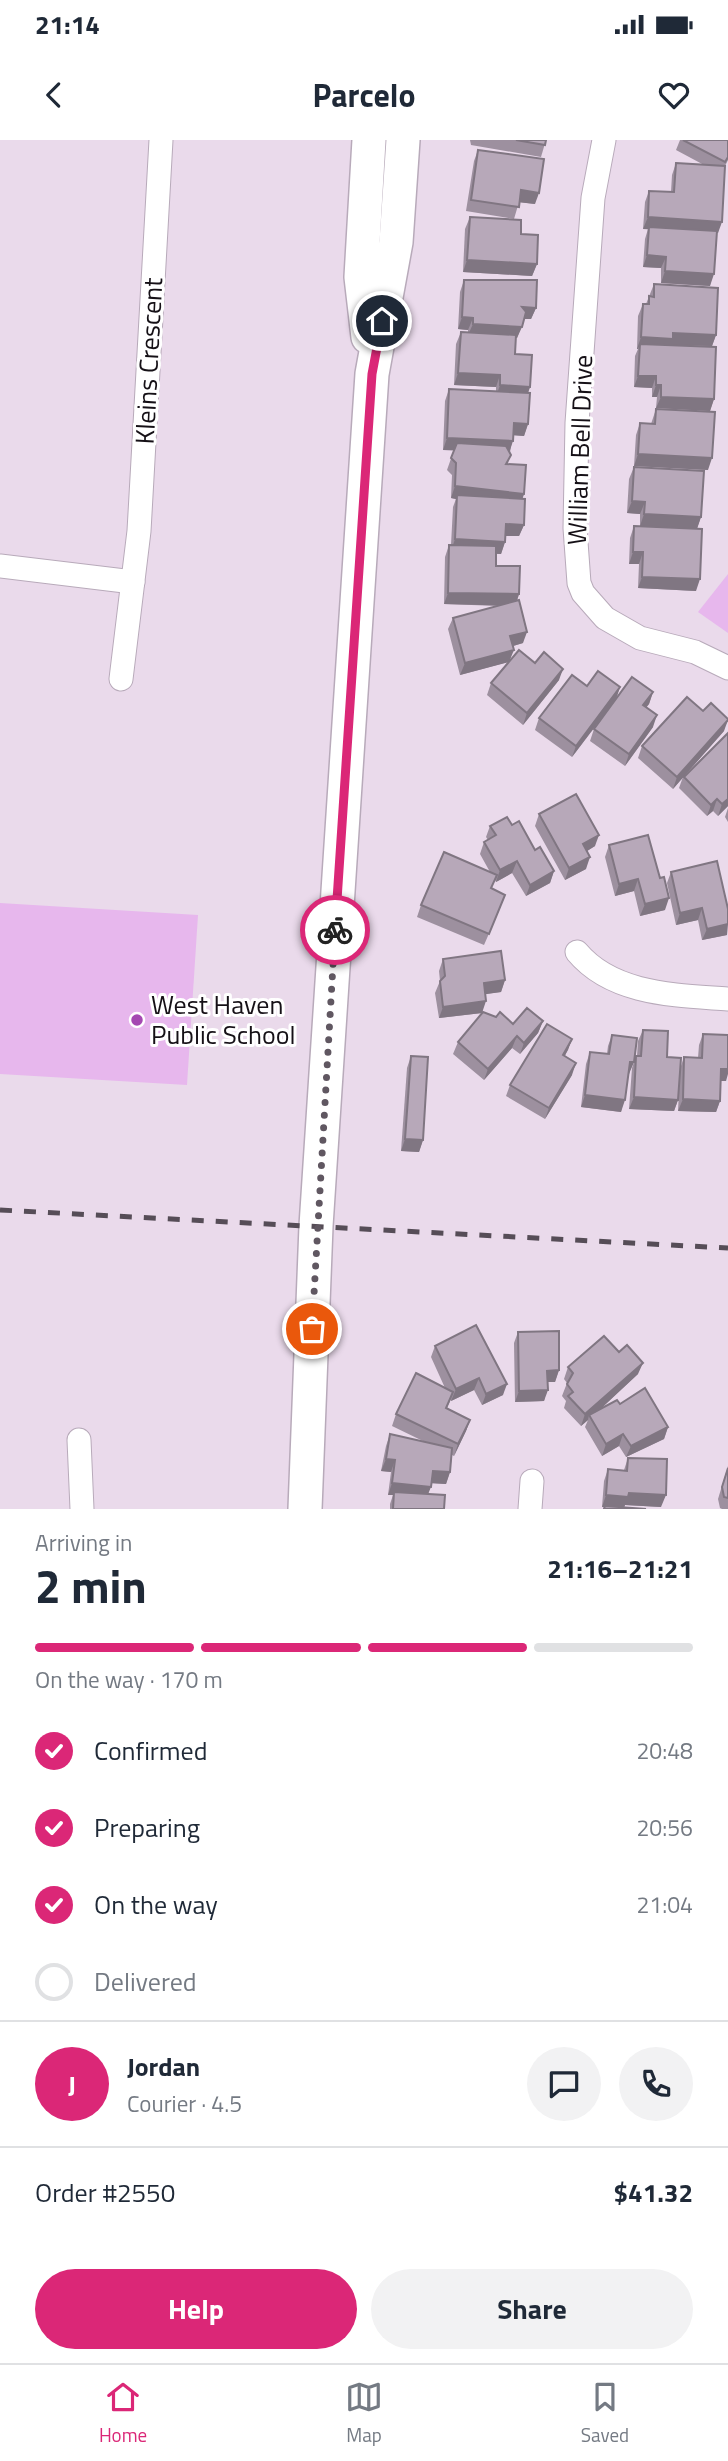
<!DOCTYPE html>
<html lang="en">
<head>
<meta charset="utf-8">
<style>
  :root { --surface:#fff; --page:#f2f2f3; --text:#1f2937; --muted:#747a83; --line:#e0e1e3; --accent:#db2777 }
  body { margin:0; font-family:"Titillium Web",sans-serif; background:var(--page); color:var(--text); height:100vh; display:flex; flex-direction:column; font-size:26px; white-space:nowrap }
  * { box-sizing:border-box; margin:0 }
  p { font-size:23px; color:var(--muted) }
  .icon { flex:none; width:38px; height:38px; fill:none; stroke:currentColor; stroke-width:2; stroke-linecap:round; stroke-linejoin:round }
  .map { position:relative; height:1369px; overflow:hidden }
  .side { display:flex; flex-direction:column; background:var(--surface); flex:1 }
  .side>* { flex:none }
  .pin { position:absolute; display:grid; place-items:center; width:60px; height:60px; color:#fff; margin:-30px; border:4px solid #fff; border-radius:50%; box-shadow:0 2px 7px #0007 }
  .courier { position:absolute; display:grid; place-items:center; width:70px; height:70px; margin:-35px; border:5px solid #db2777; border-radius:50%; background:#fff; color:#222; box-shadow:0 2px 9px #0007 }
  .overview em { font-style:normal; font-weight:700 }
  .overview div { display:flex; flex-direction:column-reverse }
  .overview { display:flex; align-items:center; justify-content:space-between; height:119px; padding:0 35px }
  h1 { font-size:46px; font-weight:700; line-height:52px }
  .bar { display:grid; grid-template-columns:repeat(4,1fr); gap:10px 7px; align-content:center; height:84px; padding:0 35px }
  .bar i { height:9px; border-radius:5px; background:var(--line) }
  .bar .current { background:var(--accent) }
  .bar p { grid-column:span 4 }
  .line { display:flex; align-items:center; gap:18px; padding:0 35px; border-top:2px solid var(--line) }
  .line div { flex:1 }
  .round { display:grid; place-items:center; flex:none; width:74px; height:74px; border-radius:37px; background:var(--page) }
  ol { padding:0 35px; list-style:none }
  li { display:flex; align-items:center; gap:21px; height:77px }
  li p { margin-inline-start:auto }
  li .icon { padding:7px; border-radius:50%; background:var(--accent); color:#fff; stroke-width:4 }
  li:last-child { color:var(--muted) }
  li i { width:38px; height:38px; border:4px solid var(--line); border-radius:50% }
  .button { display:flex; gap:14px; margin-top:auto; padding:14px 35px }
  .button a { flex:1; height:80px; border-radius:42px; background:var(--accent); color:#fff; font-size:28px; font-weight:700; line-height:80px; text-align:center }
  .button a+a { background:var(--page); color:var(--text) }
  .status { display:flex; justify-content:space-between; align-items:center; height:49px; padding:0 35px; background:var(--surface); direction:ltr }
  .status svg { height:19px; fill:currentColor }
  header { display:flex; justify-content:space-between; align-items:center; height:91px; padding:0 35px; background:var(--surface); font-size:32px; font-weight:700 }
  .tabs { display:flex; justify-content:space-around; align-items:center; height:98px; border-top:2px solid var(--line); background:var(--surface); font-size:19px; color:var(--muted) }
  .tabs a { display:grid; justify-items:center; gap:4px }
  .tabs .current { color:var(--accent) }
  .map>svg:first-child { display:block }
  .green { fill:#e7b7ed }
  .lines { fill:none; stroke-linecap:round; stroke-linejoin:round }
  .street-casing { stroke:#b8aaba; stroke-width:25 }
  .secondary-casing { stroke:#b8aaba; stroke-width:36 }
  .street { stroke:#fff; stroke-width:23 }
  .secondary { stroke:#fff; stroke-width:33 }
  .rail { stroke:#564d57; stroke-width:5; stroke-dasharray:12 12; stroke-linecap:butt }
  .wall { fill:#9d909f }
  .shaded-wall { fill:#807682 }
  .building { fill:#b7a8b9; stroke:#807682; stroke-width:2 }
  .done { stroke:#605761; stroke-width:7; stroke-dasharray:0 12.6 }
  .route { stroke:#db2777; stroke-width:9 }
  .poi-dot { fill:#a548b2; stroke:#fff; stroke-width:2.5 }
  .labels { text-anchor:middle; stroke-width:6; stroke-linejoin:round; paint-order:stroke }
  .street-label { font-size:26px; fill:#151016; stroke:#fff }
  .poi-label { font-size:26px; fill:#151016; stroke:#fff; text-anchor:start }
</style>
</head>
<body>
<div class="status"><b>21:14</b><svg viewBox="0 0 49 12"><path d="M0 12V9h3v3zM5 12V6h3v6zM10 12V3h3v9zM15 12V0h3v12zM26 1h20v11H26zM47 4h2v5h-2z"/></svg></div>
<header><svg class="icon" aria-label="back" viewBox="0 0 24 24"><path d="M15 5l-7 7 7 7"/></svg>Parcelo<svg class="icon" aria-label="heart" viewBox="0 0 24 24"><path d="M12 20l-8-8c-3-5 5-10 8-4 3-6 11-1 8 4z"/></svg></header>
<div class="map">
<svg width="728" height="1369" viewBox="0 0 728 1369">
  <rect width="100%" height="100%" fill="#eadaeb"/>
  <g class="green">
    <polygon points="728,434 728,493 698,472"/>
    <polygon points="0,763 198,775 187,945 0,934"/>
  </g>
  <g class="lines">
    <g class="street-casing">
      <g id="street">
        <polyline points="604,0 593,58 577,283 575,388 579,443 583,453 605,478 640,498 695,512 728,528"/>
        <polyline points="0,426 133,442"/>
        <polyline points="121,539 139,391 161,0"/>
        <path d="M 577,812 C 613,855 676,855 728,859"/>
        <polyline points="79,1300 82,1369"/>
        <polyline points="530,1369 532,1341"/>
      </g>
    </g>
    <g class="secondary-casing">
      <g id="secondary">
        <polyline points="368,197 361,137 369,0"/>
        <polyline points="305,1369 316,1086 372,234 396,102 403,0"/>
      </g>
    </g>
    <use href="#street" class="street"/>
    <use href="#secondary" class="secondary"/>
    <polyline class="rail" points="0,1070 728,1108"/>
  </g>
  <g class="wall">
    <polygon points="470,0 546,0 541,17 471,5"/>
    <polygon points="680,0 728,0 728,20 725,26 718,93 717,93 710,146 661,143 661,128 643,127 645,99 648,89 643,89 645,62 649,51 671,52 672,35 676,23 704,25 676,10"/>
    <polygon points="478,10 535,64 519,62 514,79 466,71 474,21"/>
    <polygon points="470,77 521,94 537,124 532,136 463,132 465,89"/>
    <polygon points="464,140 536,168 531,179 524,179 517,198 516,198 515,214 530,247 528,253 528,284 524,296 513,295 508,324 524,354 522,359 524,385 519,396 505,396 505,402 501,414 496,414 496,426 519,454 517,461 523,503 513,506 510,520 535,523 559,540 523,585 487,555 491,543 508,522 460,535 448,489 453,478 499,466 444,464 445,417 449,405 451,405 453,367 456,359 451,358 452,335 447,330 454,310 443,310 445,261 449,249 496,252 496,247 454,245 456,204 461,192 468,193 468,190 458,189 460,152"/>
    <polygon points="654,144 716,195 712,206 670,205 714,259 710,271 656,268 657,257 652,257 652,248 634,247 635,216 638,209 637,209 638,176 643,164 646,164"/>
    <polygon points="656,269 708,330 634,326 636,295 640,283 651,284"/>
    <polygon points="634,327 701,377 697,388 696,451 638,448 639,424 629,424 630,398 634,386 675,388 640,386 640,374 627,373 629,339"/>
    <polygon points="587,546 620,547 616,559 572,617 535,590 539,578"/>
    <polygon points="653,552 649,564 646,567 653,587 625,626 590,601 594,589"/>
    <polygon points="724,591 685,635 728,593 728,666 718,676 713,671 707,676 679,648 683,637 673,649 638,618 642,606"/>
    <polygon points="728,668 728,682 725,677"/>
    <polygon points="539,674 595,706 587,711 586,729 565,740 535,686"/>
    <polygon points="512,685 554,731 550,743 526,756 512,733 496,742 495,740 491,749 501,766 484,805 417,777 421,765 490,732 480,714 484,702 488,700 486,697 490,686"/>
    <polygon points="609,705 665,770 640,776 634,751 615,756 605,717"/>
    <polygon points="671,732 727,795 702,800 698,780 676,785 667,743"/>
    <polygon points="443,819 505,840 501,852 485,854 482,873 439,878 435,853 440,841 439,831"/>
    <polygon points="543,881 538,893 520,914 512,908 484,940 453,914 458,902 513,884"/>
    <polygon points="643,890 667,917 678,960 674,971 629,969 632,928 636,916 637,916 638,901"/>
    <polygon points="703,894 726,941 721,941 720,961 716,972 678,971 680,929 684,917 698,918 699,905"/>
    <polygon points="612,895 634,922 628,934 621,972 581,967 586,924 590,912 607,914 608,906"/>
    <polygon points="572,899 565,916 572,935 545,979 506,956 510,945"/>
    <polygon points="411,916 423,1000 419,1012 401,1011 407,928"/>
    <polygon points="518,1192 559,1230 555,1242 548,1242 544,1261 515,1262 514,1203"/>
    <polygon points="435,1206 503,1255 482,1265 474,1250 451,1261 451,1259 447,1268 470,1280 466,1291 454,1316 452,1315 450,1332 446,1344 431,1343 428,1354 444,1369 390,1369 390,1364 393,1355 388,1355 391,1332 381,1331 386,1306 390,1294 425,1302 392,1286 396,1274 445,1248 431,1217"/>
    <polygon points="568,1227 638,1234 600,1269 620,1264 668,1287 664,1299 626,1317 619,1306 602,1316 585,1287 588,1280 581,1286 564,1268 566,1261 562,1256 567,1243 564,1239"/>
    <polygon points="628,1318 661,1367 625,1365 624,1367 646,1369 603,1369 604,1367 602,1367 604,1341 608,1329 624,1330"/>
    <polygon points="728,1326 728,1369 722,1369 720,1368 718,1359"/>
  </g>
  <g class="shaded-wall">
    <polygon points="521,50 539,53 535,64 517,62"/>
    <polygon points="648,77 722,82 718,93 643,89"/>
    <polygon points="647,115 666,117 661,128 643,127"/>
    <polygon points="467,120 537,124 532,136 463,132"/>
    <polygon points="665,131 714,134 710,146 661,143"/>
    <polygon points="522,167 536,168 531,179 518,179"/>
    <polygon points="462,177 473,178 468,190 458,189"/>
    <polygon points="473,184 522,187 517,198 468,195"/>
    <polygon points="673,193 716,195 712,206 671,205 668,211 640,204 638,209 637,209 641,197"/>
    <polygon points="458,233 500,235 496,247 454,245"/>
    <polygon points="638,236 656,236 652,248 634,247"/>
    <polygon points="500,245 530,247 526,258 496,257"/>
    <polygon points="656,245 661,245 657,257 652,257"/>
    <polygon points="661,257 714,259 710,271 656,268"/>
    <polygon points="514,283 528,284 524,296 510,295"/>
    <polygon points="447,298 513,301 509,313 443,310"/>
    <polygon points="638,314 712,318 708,330 634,326"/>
    <polygon points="455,346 524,354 520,366 457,355 456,359 451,358"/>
    <polygon points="632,361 645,362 640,374 627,373"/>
    <polygon points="644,374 701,377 697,389 640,386"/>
    <polygon points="506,384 524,385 519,396 502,396"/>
    <polygon points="455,399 505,402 501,414 451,411"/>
    <polygon points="633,412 643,412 639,424 629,424"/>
    <polygon points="642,437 700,439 696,451 638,448"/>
    <polygon points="448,453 519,454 515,466 444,464"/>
    <polygon points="527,492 523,503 506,508 510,496"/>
    <polygon points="514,510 509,522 460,535 465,523"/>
    <polygon points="563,529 559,540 523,585 527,573"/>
    <polygon points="620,547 616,559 572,617 576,606"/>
    <polygon points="653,552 649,564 639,577 643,565"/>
    <polygon points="657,575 653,587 625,626 629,614"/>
    <polygon points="728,580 724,591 673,649 677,637"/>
    <polygon points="717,659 713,671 707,676 711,665"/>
    <polygon points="728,659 728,666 718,676 722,664"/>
    <polygon points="599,695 595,706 579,716 583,704"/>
    <polygon points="590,717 586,729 565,740 569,728"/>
    <polygon points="517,721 512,733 496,742 500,730"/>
    <polygon points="554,731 550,743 526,756 530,745"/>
    <polygon points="638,739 634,751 615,756 619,744"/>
    <polygon points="669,758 665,770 640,776 645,764"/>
    <polygon points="702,768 698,780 676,785 680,773"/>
    <polygon points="728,784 727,795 702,800 707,789"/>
    <polygon points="505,840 501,852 480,855 484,843"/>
    <polygon points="486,861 482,873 439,878 443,867"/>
    <polygon points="543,881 538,893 520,914 524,903"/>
    <polygon points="517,896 512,908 484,940 488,929"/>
    <polygon points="572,899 568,910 558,927 563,915"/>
    <polygon points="630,922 634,922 629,934 626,934"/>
    <polygon points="576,923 572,935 545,979 549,968"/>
    <polygon points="721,929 728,929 728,934 726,941 717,941"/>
    <polygon points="585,955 625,960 621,972 581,967"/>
    <polygon points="634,957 678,960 674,971 629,969"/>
    <polygon points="683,959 720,961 716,972 678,971"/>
    <polygon points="405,999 423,1000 419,1012 401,1011"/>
    <polygon points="643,1223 638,1234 591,1278 589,1275 588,1280 581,1286 585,1274"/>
    <polygon points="559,1230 555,1242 543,1242 547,1231"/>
    <polygon points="479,1238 474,1250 451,1261 456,1249"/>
    <polygon points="507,1244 503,1255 482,1265 486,1254"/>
    <polygon points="548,1250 544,1261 515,1262 519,1251"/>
    <polygon points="470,1280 466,1291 454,1316 458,1304"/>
    <polygon points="668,1287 664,1299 626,1317 631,1306"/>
    <polygon points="623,1294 619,1306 602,1316 606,1304"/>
    <polygon points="386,1319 395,1320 391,1332 381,1331"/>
    <polygon points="433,1331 450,1332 446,1344 428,1343"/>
    <polygon points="392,1343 431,1347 426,1359 394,1352 393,1355 388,1355"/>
    <polygon points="629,1353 666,1355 661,1367 625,1365 624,1368 602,1367 606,1355"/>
  </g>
  <g class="building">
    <polygon points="516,0 546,0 545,5"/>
    <polygon points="683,0 728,0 728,17 725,22"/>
    <polygon points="478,10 544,19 539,53 521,50 519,67 471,60"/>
    <polygon points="676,23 725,26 722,82 648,77 649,51 674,52"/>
    <polygon points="470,77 521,80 521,94 538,95 537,124 467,120"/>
    <polygon points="649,87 717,91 714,134 665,131 666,117 647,115"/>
    <polygon points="464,140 537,140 536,168 522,167 526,172 522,187 473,184 473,178 462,177"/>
    <polygon points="654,144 718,148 716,195 673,193 673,199 641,197 643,164 649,164 649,156 654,157"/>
    <polygon points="461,192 516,195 515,214 532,215 530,247 500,245 500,235 458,233"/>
    <polygon points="640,204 716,207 714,259 661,257 661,245 656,245 656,236 638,236"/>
    <polygon points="449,249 530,253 528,284 514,283 513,301 447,298"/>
    <polygon points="656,269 715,272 712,318 638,314 640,283 655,284"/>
    <polygon points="457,303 506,306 511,315 506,324 526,325 524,354 455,346 456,323 451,318"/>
    <polygon points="634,327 704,331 701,377 644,374 645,362 632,361"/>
    <polygon points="457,355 525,359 524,385 506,384 505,402 455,399"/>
    <polygon points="634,386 702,389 700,439 642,437 643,412 633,412"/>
    <polygon points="449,405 496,406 496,426 520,426 519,454 448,453"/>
    <polygon points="519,460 527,492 510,496 514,510 465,523 453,478"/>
    <polygon points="519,510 535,523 544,512 563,529 527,573 491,543"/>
    <polygon points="598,531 620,547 576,606 539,578 572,535 587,546"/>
    <polygon points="632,537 653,552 643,565 657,575 629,614 594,589"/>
    <polygon points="687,557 703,571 711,563 728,579 728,580 677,637 642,606"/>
    <polygon points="728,593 728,659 722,664 717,659 711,665 684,637"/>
    <polygon points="576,654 599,695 583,704 590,717 569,728 539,674"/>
    <polygon points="507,677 512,685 519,681 535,710 540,707 554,731 530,745 517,721 500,730 484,702 496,695 490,686"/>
    <polygon points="648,695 660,738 664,737 669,758 645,764 638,739 619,744 609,705"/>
    <polygon points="444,712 497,735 491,748 505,755 489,794 421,765"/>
    <polygon points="717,721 728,769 728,784 707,789 702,768 680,773 671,732"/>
    <polygon points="501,811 505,840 484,843 486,861 443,867 440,841 445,836 443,819"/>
    <polygon points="527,868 543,881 524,903 517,896 488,929 458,902 483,872 496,877 500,872 513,884"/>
    <polygon points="547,884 572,899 563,915 576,923 549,968 510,945"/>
    <polygon points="643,890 668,891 667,917 681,918 678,960 634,957 636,916 641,916"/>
    <polygon points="703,894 728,895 728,929 721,929 720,961 683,959 684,917 702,918"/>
    <polygon points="612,895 637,898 634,922 630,922 625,960 585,955 590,912 609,914"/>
    <polygon points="411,916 428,917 423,1000 405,999"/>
    <polygon points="476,1185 507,1244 486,1254 479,1238 456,1249 435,1206"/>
    <polygon points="559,1191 559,1230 547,1231 548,1250 519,1251 518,1192"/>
    <polygon points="604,1196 619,1212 627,1205 643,1223 585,1274 568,1256 573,1252 567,1244 573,1233 568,1227"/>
    <polygon points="416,1233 453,1252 446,1268 470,1280 458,1304 396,1274"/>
    <polygon points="645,1248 668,1287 631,1306 623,1294 606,1304 589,1275 617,1260 620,1264"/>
    <polygon points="390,1294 452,1308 450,1332 433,1331 431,1347 392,1343 395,1320 386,1319"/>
    <polygon points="628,1318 667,1319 666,1355 629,1353 628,1357 606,1355 608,1329 627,1331"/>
    <polygon points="728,1328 728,1358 724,1357 722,1347"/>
    <polygon points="394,1352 445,1355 444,1369 393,1369"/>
    <polygon points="605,1366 646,1369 604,1369"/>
  </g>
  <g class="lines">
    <polyline class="done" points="312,1189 335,790"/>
    <polyline class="route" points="335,790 372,234 382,181"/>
  </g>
  <circle class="poi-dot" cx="137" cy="880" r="7"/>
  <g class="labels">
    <g class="street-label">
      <text transform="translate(149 221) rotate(-87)" y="9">Kleins Crescent</text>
      <text transform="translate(580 310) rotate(-88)" y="9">William Bell Drive</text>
    </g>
    <g class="poi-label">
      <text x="151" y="874">West Haven<tspan x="151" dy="30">Public School</tspan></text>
    </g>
  </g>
</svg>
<div class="pin" style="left:312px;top:1189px;background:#ea580c"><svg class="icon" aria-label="bag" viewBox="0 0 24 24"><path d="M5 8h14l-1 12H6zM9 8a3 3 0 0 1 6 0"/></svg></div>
<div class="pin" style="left:382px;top:181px;background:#1f2937"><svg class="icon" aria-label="home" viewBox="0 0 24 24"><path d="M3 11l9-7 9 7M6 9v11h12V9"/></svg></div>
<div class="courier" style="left:335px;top:790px"><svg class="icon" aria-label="bike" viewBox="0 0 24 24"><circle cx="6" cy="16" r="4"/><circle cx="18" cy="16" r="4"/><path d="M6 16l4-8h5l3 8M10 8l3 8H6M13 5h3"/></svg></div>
</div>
<section class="side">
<div class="overview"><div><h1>2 min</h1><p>Arriving in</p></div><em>21:16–21:21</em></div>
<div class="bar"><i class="current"></i><i class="current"></i><i class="current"></i><i></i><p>On the way · 170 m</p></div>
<ol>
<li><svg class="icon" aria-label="check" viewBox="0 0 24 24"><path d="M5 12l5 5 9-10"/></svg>Confirmed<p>20:48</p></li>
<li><svg class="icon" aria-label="check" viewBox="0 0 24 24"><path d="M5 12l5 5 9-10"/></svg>Preparing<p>20:56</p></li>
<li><svg class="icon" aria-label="check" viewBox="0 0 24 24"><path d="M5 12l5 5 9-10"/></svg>On the way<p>21:04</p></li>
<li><i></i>Delivered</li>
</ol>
<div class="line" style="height:126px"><b class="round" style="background:var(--accent);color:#fff">J</b><div><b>Jordan</b><p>Courier · 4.5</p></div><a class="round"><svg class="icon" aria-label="chat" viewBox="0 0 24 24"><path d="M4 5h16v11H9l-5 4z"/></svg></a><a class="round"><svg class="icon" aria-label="phone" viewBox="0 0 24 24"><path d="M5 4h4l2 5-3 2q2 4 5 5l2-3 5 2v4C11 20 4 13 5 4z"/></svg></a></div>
<div class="line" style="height:91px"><div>Order #2550</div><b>$41.32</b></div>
<div class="button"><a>Help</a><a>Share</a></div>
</section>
<nav class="tabs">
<a class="current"><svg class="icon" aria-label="home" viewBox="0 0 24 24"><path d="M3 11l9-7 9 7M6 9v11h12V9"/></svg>Home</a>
<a><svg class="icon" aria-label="map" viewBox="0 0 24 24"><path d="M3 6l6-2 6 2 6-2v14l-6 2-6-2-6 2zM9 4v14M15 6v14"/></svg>Map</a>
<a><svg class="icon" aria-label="saved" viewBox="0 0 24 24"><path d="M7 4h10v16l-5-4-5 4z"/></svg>Saved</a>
</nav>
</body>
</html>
